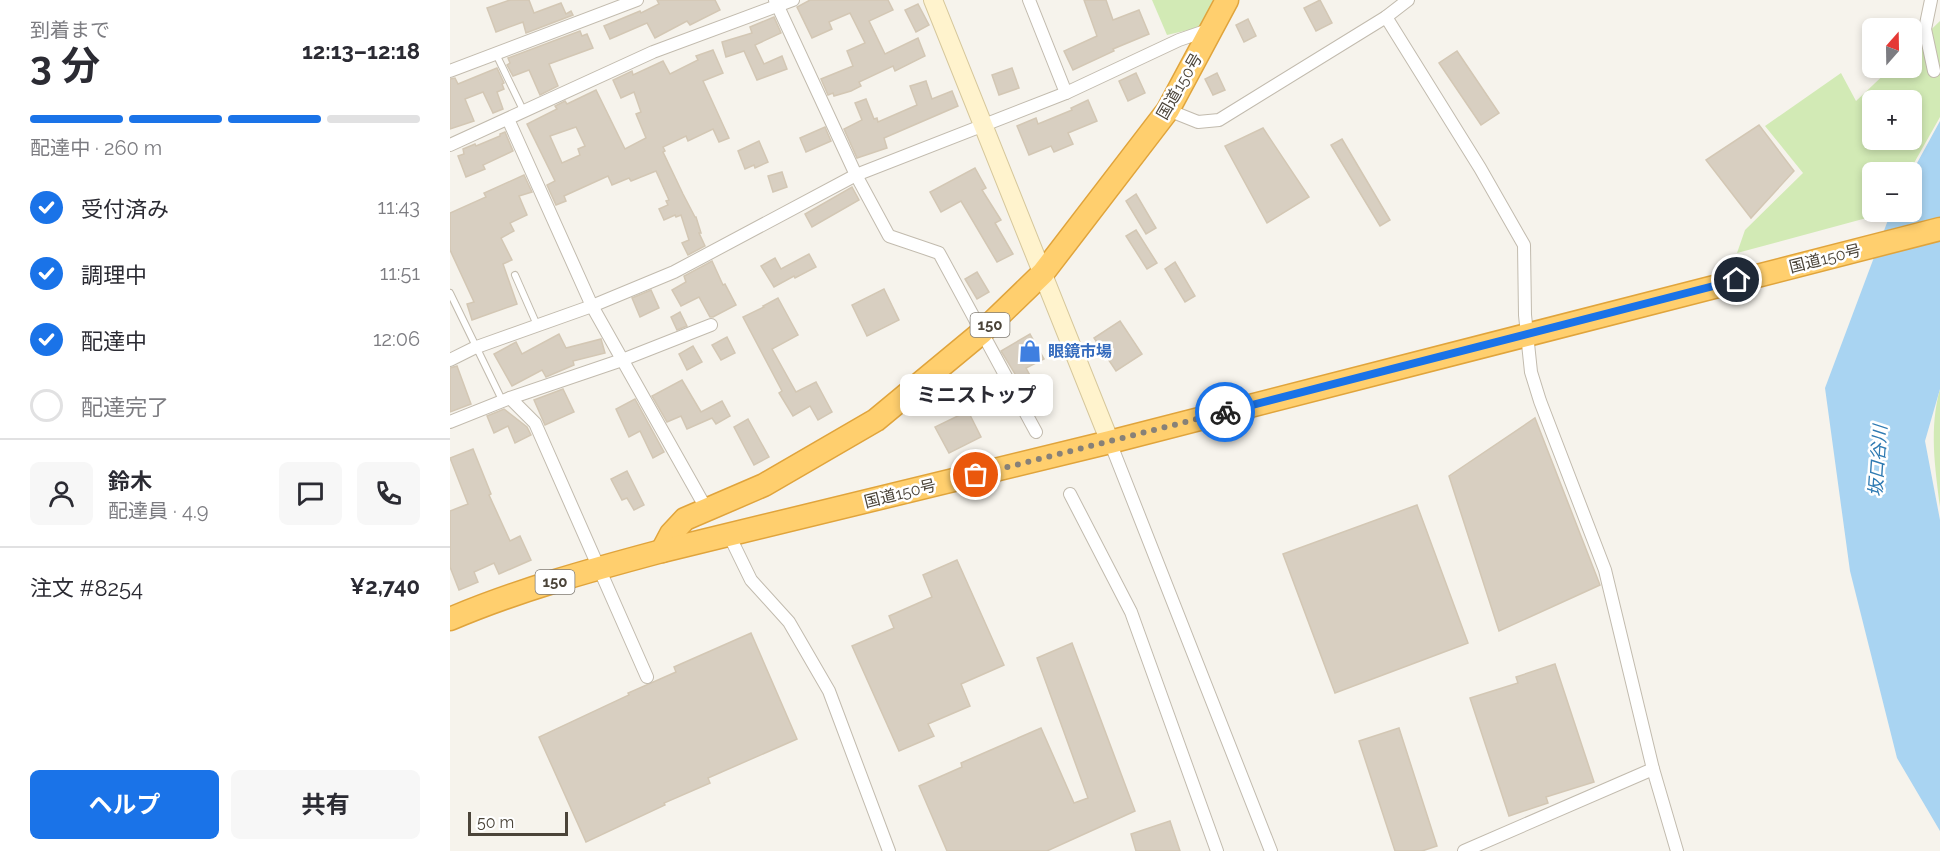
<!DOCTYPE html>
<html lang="ja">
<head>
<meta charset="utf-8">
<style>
  :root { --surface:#fff; --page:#f7f7f7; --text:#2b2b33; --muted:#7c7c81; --line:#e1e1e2; --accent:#1a73e8 }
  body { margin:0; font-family:Raleway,"Noto Sans JP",sans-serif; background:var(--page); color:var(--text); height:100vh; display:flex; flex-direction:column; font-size:22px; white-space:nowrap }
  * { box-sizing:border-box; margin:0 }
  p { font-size:20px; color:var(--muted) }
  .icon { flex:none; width:33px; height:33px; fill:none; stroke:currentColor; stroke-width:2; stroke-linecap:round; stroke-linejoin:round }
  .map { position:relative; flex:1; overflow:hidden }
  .drawer { display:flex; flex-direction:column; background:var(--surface); width:450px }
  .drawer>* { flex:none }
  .needle { width:39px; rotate:20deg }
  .fabs { position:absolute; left:1412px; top:18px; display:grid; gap:12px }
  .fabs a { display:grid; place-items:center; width:60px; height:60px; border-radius:9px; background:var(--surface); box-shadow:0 3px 9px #0003; font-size:30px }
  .scale { position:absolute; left:18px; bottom:15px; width:100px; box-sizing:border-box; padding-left:6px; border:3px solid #4b4439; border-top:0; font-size:16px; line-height:21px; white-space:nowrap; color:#4b4439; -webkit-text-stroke:4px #fff; paint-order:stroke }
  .pin { position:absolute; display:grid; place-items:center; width:51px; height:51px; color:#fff; margin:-26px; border:3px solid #fff; border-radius:50%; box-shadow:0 2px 6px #0007 }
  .courier { position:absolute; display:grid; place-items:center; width:60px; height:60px; margin:-30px; border:4px solid #1a73e8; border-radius:50%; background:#fff; color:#222; box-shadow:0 2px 8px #0007 }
  .bubble { position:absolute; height:42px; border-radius:9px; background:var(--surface); box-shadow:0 3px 9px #0003; font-size:20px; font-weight:700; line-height:42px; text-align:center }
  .head em { font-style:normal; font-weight:700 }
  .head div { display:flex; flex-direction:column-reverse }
  .head { display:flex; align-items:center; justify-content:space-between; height:102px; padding:0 30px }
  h1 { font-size:39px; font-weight:700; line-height:45px }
  .bar { display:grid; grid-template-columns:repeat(4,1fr); gap:9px 6px; align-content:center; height:72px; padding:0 30px }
  .bar i { height:8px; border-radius:4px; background:var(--line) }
  .bar .on { background:var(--accent) }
  .bar p { grid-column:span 4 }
  .line { display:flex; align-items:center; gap:15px; padding:0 30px; border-top:2px solid var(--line) }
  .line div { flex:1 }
  .round { display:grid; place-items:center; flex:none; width:63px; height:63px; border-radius:9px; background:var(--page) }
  ol { padding:0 30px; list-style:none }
  li { display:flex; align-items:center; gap:18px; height:66px }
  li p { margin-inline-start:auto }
  li .icon { padding:6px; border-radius:50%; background:var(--accent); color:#fff; stroke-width:4 }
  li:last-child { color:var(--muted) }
  li i { width:33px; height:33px; border:3px solid var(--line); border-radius:50% }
  .action { display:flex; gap:12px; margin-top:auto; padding:12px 30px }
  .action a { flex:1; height:69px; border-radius:9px; background:var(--accent); color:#fff; font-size:24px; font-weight:700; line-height:69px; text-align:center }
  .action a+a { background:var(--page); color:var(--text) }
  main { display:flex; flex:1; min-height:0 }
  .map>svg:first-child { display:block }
  .green { fill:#d2eab5; fill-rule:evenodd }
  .water { fill:#a9d4f2 }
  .building { fill:#d8cfc1; stroke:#d3c7b4; stroke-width:1.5; fill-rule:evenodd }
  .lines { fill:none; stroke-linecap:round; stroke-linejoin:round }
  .lane-casing { stroke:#c2bbae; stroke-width:8 }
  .street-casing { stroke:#c2bbae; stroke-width:14 }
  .secondary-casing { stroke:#d6c79b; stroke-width:20 }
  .highway-casing { stroke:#e0a43c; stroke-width:25 }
  .lane { stroke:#fff; stroke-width:6 }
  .street { stroke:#fff; stroke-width:12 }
  .secondary { stroke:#fff3cd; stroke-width:18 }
  .highway { stroke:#ffcf6e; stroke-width:22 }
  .done { stroke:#878178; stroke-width:6; stroke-dasharray:0 10.8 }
  .route { stroke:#1a73e8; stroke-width:8 }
  .labels { text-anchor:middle; stroke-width:5; stroke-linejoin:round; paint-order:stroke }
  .shield { fill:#fff; stroke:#817c74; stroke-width:1.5 }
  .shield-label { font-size:15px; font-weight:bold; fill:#4b4439 }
  .street-label { font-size:16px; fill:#4b4439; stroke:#fff }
  .shop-label { font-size:16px; font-weight:bold; fill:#366cbe; stroke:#fff; text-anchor:start }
  .water-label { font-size:18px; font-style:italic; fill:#2e7ab2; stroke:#fff }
</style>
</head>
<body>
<main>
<section class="drawer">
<div class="head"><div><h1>3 分</h1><p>到着まで</p></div><em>12:13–12:18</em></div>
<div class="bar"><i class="on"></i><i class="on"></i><i class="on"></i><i></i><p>配達中 · 260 m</p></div>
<ol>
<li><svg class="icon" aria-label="check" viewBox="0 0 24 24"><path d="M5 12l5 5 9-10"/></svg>受付済み<p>11:43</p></li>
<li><svg class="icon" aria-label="check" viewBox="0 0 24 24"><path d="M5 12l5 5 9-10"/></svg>調理中<p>11:51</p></li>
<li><svg class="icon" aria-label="check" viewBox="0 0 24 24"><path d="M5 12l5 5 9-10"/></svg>配達中<p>12:06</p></li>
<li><i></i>配達完了</li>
</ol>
<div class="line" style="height:108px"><a class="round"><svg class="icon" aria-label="person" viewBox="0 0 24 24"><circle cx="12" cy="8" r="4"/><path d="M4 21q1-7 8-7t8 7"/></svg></a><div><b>鈴木</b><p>配達員 · 4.9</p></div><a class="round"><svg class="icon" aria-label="chat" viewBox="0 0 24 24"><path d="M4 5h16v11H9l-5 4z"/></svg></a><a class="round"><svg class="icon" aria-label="phone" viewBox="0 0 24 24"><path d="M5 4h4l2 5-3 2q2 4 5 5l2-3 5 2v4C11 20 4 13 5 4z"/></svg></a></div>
<div class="line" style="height:78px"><div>注文 #8254</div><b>¥2,740</b></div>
<div class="action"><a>ヘルプ</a><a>共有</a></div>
</section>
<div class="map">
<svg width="1490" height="851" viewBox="0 0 1490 851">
  <rect width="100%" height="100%" fill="#f6f3ec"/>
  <g class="green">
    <polygon points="702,0 763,0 751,27 717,35"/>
    <path d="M 1490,21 L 1490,117 L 1459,172 L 1422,172 L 1422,212 L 1437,212 L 1435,213 L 1287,253 L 1295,230 L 1353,173 L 1315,126 L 1391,73 L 1406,101 L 1441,68 L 1461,68 L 1461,49 ZM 1422,100 L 1461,100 L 1461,140 L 1422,140 Z"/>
    <path d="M 1490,389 L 1490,507 C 1485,467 1479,428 1490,389 Z"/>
  </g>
  <polygon class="water" points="1490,121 1490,389 1475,441 1490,520 1490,831 1447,758 1400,571 1375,388 1441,212 1461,212 1461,174"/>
  <g class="building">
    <polygon points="60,0 79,0 84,13 111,3 116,14 121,11 123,15 76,33 73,22 46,32 37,8"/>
    <polygon points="207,0 265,0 270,10 240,25 237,21 205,38 197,23 160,39 154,26 190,11 191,13 209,4"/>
    <polygon points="360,0 438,0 443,10 419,21 435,54 468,38 475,56 445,71 443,66 409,82 411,86 401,91 384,96 383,93 378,95 371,79 403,66 397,51 415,43 400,13 379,22 382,29 362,38 347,7"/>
    <polygon points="634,0 656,0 663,20 689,10 699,34 663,49 664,51 623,70 614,51 647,36"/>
    <polygon points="870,0 882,23 866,31 854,8"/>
    <polygon points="468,4 479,25 466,32 455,10"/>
    <polygon points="324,17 331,33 305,45 314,64 332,56 337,69 307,80 294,51 276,57 272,42 302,33 300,27"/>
    <polygon points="798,19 806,36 794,42 786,25"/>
    <polygon points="130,31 132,36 137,34 143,48 99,64 108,86 90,95 79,70 63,76 57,65 60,63 58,58"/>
    <path d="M 263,50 L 273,73 L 253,81 L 279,138 L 269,142 L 263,129 L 238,141 L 236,136 L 213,147 L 215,151 L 213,152 L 233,194 L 245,217 L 246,217 L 251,233 L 249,233 L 255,246 L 238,255 L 232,243 L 239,240 L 231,215 L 226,217 L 225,215 L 214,220 L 209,209 L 218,205 L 216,201 L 219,200 L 206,171 L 181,181 L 179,178 L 162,185 L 158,176 L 114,196 L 116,201 L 106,205 L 97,185 L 105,181 L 77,124 L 107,109 L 105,106 L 115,101 L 117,104 L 146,90 L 175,149 L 196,138 L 186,114 L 191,112 L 184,92 L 171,98 L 163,80 L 182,71 L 183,75 L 213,61 L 220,74 L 248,60 L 246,56 ZM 126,127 L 135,146 L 128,149 L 130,155 L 112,163 L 100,136 Z"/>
    <polygon points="1007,51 1049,113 1031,125 989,63"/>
    <polygon points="47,68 54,83 52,84 54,89 47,92 53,109 43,113 33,92 15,99 24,121 0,129 0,79 5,78 8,84"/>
    <polygon points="562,68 569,88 549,95 542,75"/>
    <polygon points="686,73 695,93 678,101 669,81"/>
    <polygon points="767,73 775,90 763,95 755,79"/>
    <polygon points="476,81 482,99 502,91 508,106 434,138 437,148 407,158 394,129 412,120 405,103 416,99 424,119 427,118 428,122 467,105 460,86"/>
    <polygon points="638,100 647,121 618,133 623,144 604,152 601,146 579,155 567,126 586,118 588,124 622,110 621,108"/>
    <polygon points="1309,125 1344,171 1301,218 1256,160"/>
    <polygon points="375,127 381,141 356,152 350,138"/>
    <polygon points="813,128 859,197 817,223 775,146"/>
    <polygon points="55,132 63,151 33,165 35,169 16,177 8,156 14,154 13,149 25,144 26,146 50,136 50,134"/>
    <polygon points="892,139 940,220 930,226 881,145"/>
    <polygon points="309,141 318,162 305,168 304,165 295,169 288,151"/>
    <polygon points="525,168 536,188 532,190 551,220 545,223 563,254 547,262 511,201 491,212 480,192"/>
    <polygon points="332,172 337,187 323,192 318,176"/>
    <polygon points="74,175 82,192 69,196 77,215 60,223 64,231 51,238 62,260 53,264 67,304 22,320 17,304 24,302 0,250 0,213 36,197 34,193"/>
    <polygon points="402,187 409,200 362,227 355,214"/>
    <polygon points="686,194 706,228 696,234 676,201"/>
    <polygon points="686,230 707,263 697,269 676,236"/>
    <polygon points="359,254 366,267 345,278 344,276 324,287 311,266 325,258 331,269"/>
    <polygon points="262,261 273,285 275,284 286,305 263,317 260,317 249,297 231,306 222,290 236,282 234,276"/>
    <polygon points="725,262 745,296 735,302 715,269"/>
    <polygon points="527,272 539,292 527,299 515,279"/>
    <polygon points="434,289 449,320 417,336 402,305"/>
    <polygon points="201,290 209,308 190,317 182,298"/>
    <polygon points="328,298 348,335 322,349 346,392 366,382 382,412 368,420 360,406 343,416 329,393 332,391 293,317 314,307 313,306"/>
    <polygon points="230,312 237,326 227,330 221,317"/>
    <polygon points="670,321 692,354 666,371 644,338"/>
    <polygon points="109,334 116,348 151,339 155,353 123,361 124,365 96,377 92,370 62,386 44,354 66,342 72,354"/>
    <polygon points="580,334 594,359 576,368 593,399 581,406 573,387 551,351"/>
    <polygon points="277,337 285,353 271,360 262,345"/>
    <polygon points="243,346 252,362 237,370 229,354"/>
    <polygon points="7,366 21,404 0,412 0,368"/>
    <polygon points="232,380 251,412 272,401 280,416 266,424 262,418 237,429 231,416 217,422 202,396"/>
    <polygon points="113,389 124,412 95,425 84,400"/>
    <polygon points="185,399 214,452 203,458 190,431 179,437 166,409"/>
    <polygon points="54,409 77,427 81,435 65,443 58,426 44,433 37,416"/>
    <polygon points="518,411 531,437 499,453 485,427"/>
    <polygon points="1085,418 1150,585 1049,631 999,476"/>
    <polygon points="298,419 319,457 304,465 284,427"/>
    <polygon points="23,449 41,494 39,495 60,541 70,536 81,560 49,574 44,563 24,572 28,582 9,590 0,567 0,511 18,504 0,458"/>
    <polygon points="177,471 194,505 184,510 177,498 172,500 161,479"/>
    <polygon points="967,505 1018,643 885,693 833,554"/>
    <polygon points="507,560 554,665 511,684 520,706 478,724 484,736 449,751 402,646 444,628 439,616 482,597 473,575"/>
    <polygon points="301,633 347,739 258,778 260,783 214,803 215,805 136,842 89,737 179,695 178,693 226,672 224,667"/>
    <polygon points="622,643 685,811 597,851 497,851 469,786 512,767 511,763 591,728 624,803 638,798 587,658"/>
    <polygon points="1105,664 1144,782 1096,797 1098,803 1059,816 1020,698 1068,683 1066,677"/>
    <polygon points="949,728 987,846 972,851 945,851 909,741"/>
    <polygon points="720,821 730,851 686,851 681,834"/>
  </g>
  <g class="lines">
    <g class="lane-casing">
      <g id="lane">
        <polyline points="46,54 74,112"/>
        <polyline points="65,275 87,325"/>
        <polyline points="0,293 53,402"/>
      </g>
    </g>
    <g class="street-casing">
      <g id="street">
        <polyline points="325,0 406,175 439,236 489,253 586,432"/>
        <polyline points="579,0 616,93"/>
        <polyline points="1481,0 1475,29 1484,71"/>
        <polyline points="936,17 1030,168 1074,245 1075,315 1081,372 1090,401 1155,570 1203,769 1227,851"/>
        <polyline points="0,71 187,0"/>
        <polyline points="718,110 748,122 769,120 936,17 958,0"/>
        <polyline points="58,119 142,306 257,510"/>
        <polyline points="0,145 203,52 343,0"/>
        <polyline points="0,360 24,348 142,306 224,272 406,175 616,93 729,40 761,29"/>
        <polyline points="60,398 85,423 197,677"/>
        <polyline points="0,422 60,398 172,360 261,325"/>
        <polyline points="660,442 821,851"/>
        <polyline points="620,494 681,612 767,851"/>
        <polyline points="279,535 301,580 339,622 379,691 439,851"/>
        <polyline points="1014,851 1203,769"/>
      </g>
    </g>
    <g class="secondary-casing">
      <polyline id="secondary" points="483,0 660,442"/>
    </g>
    <g class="highway-casing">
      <g id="highway">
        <polyline points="212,551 221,534 235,519 314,485 426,420 531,333 593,273 718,110 777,0"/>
        <path d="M 0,619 C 68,590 141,570 212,551 L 660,442 L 1490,229"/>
      </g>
    </g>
    <use href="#lane" class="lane"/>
    <use href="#street" class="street"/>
    <use href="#secondary" class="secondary"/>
    <use href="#highway" class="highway"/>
  </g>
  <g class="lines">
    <polyline class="done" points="526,475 775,412"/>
    <polyline class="route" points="775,412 1287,280"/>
  </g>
  <defs>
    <g id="shop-bare" transform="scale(1.8)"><path d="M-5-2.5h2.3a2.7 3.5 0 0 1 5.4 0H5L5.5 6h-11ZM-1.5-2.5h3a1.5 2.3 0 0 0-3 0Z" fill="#3f7fe0" stroke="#fff" stroke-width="2.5" paint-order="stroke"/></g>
  </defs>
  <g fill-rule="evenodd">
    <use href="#shop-bare" x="580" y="351"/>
  </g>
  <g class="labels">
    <g class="shield">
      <rect x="520.5" y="313" width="39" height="24" rx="4.5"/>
      <rect x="85.5" y="570" width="39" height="24" rx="4.5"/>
    </g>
    <g class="shield-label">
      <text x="540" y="330">150</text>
      <text x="105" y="587">150</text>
    </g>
    <g class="street-label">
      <text transform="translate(729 86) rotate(-60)" y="6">国道150号</text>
      <text transform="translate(1375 258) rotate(-14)" y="6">国道150号</text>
      <text transform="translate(450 493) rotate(-14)" y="6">国道150号</text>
    </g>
    <g class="shop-label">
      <text x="598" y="357">眼鏡市場</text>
    </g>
    <g class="water-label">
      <text transform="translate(1428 461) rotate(-86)" y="6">坂口谷川</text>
    </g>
  </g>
</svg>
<div class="fabs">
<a><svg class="needle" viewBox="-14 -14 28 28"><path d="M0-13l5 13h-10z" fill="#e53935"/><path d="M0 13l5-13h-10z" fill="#7c7c81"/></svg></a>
<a>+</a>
<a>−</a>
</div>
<div class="scale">50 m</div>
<div class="pin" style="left:526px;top:475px;background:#ea580c"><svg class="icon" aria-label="bag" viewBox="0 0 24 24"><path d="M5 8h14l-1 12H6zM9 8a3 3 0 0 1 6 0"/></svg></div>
<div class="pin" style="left:1287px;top:280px;background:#1f2937"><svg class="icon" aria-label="home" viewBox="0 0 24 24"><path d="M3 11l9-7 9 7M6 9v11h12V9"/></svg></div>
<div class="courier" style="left:775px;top:412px"><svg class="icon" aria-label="bike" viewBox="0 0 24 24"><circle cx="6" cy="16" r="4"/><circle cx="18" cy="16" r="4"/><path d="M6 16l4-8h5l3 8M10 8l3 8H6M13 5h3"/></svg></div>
<div class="bubble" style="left:450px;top:374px;width:153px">ミニストップ</div>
</div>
</main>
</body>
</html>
